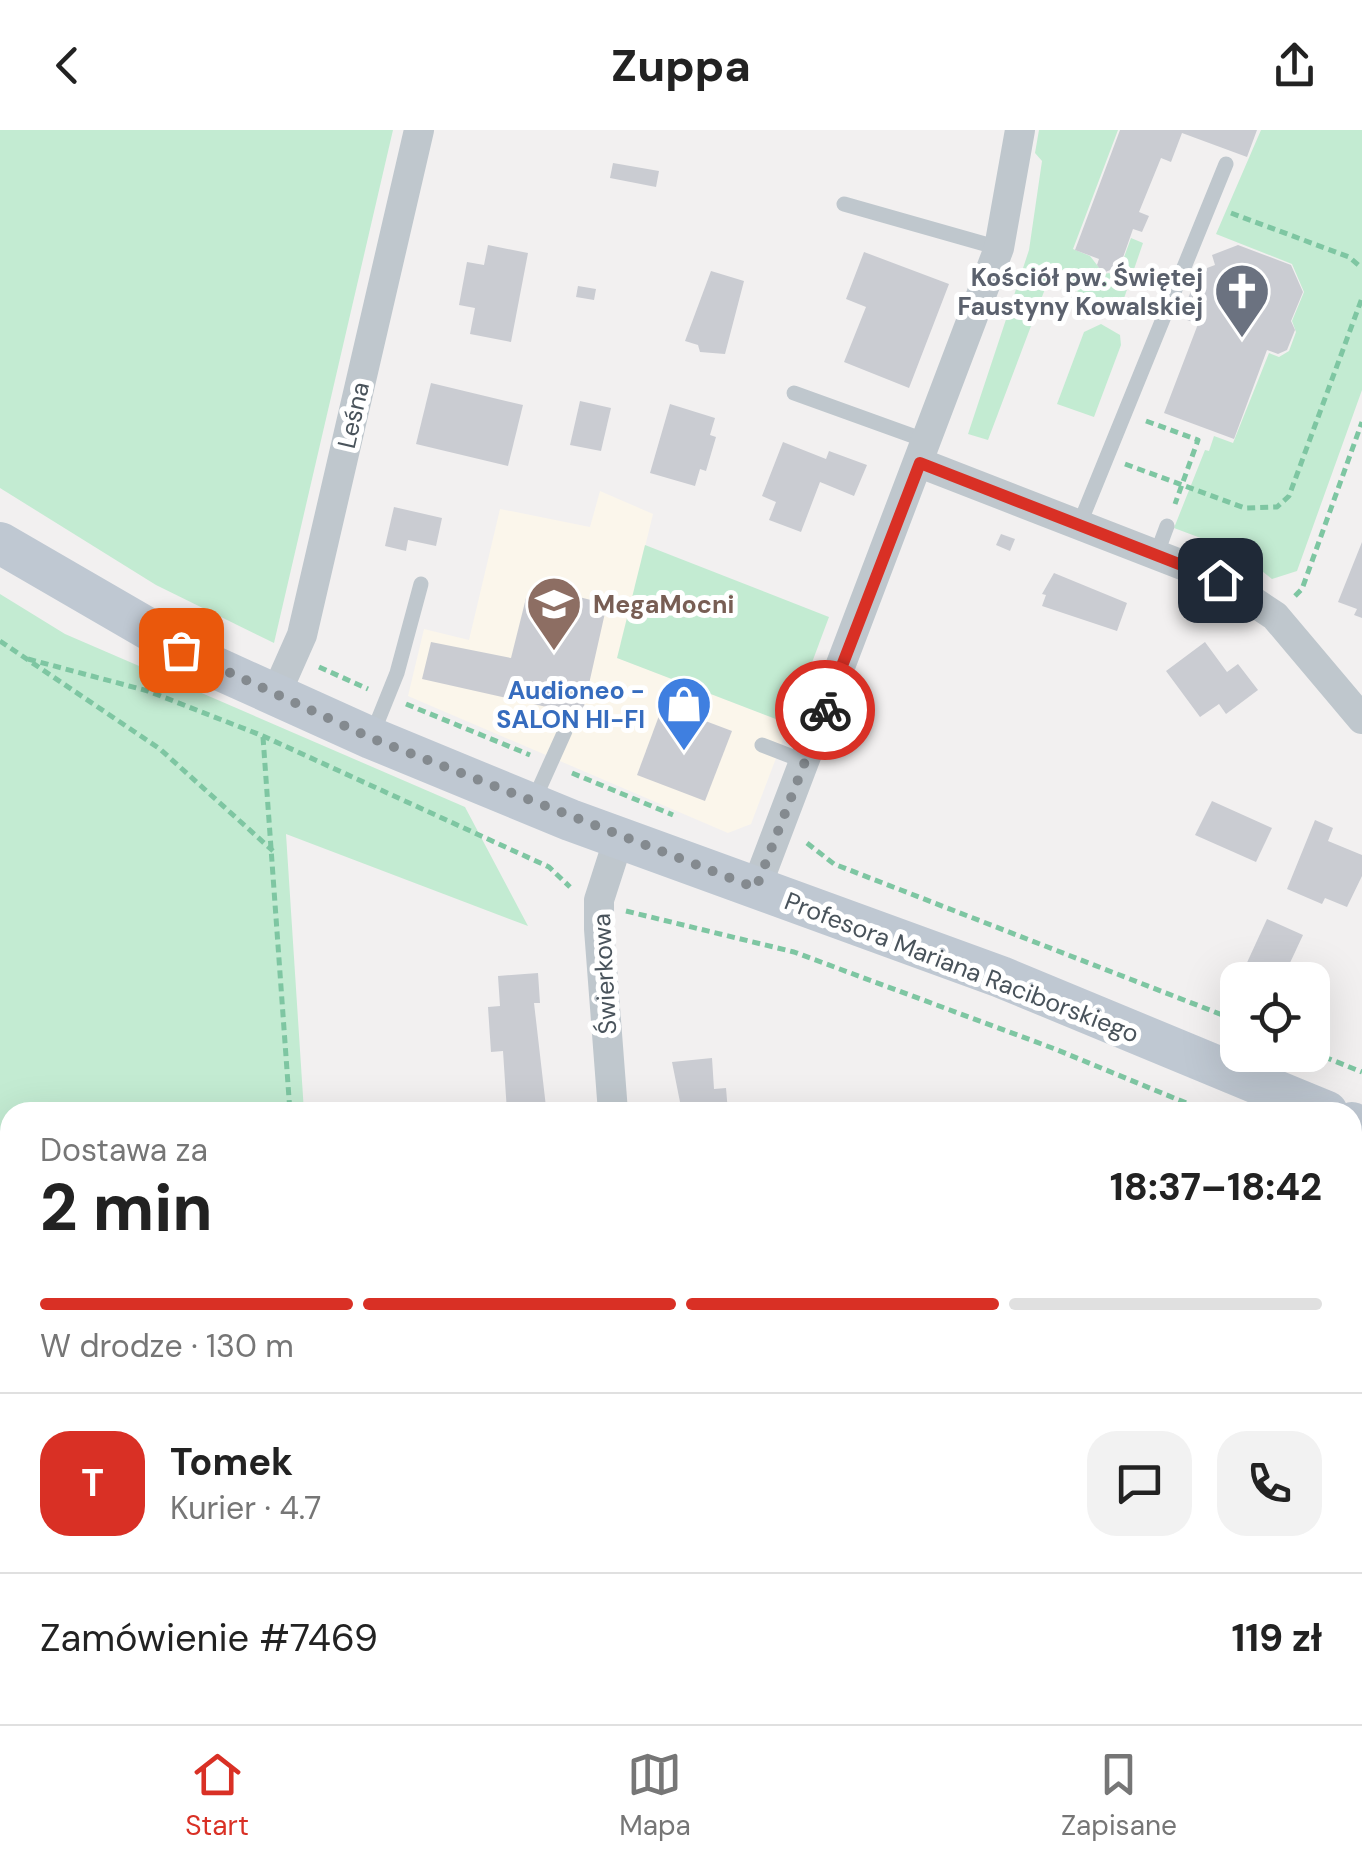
<!DOCTYPE html>
<html lang="pl">
<head>
<meta charset="utf-8">
<style>
  :root { --surface:#fff; --page:#f2f2f2; --text:#222; --muted:#767676; --line:#e0e0e0; --accent:#d93025 }
  body { margin:0; font-family:"DM Sans",sans-serif; background:var(--page); color:var(--text); height:100vh; display:flex; flex-direction:column; font-size:38px; white-space:nowrap }
  * { box-sizing:border-box; margin:0 }
  p { font-size:32px; color:var(--muted) }
  .icon { flex:none; width:55px; height:55px; fill:none; stroke:currentColor; stroke-width:2; stroke-linecap:round; stroke-linejoin:round }
  .map { position:relative; flex:1; overflow:hidden }
  .panel { position:absolute; left:0px; top:972px; width:1362px; height:622px; display:flex; flex-direction:column; background:var(--surface); border-radius:30px 30px 0 0; box-shadow:0 10px 40px #0002 }
  .panel>* { flex:none }
  .buttons { position:absolute; left:1220px; top:832px; display:grid; gap:20px }
  .buttons a { display:grid; place-items:center; width:110px; height:110px; border-radius:20px; background:var(--surface); box-shadow:0 10px 40px #0002; font-size:50px }
  .pin { position:absolute; display:grid; place-items:center; width:85px; height:85px; color:#fff; margin:-42px; border-radius:20px; box-shadow:0 5px 15px #0006 }
  .courier { position:absolute; display:grid; place-items:center; width:100px; height:100px; margin:-50px; border:8px solid #d93025; border-radius:50%; background:#fff; color:#222; box-shadow:0 2px 12px #0007 }
  .head em { font-style:normal; font-weight:800 }
  .head div { display:flex; flex-direction:column-reverse }
  .head { display:flex; align-items:center; justify-content:space-between; height:170px; padding:0 40px }
  h1 { font-size:65px; font-weight:800; line-height:75px }
  .bar { display:grid; grid-template-columns:repeat(4,1fr); gap:15px 10px; align-content:center; height:120px; padding:0 40px }
  .bar i { height:12px; border-radius:8px; background:var(--line) }
  .bar .current { background:var(--accent) }
  .bar p { grid-column:span 4 }
  .line { display:flex; align-items:center; gap:25px; padding:0 40px; border-top:2px solid var(--line) }
  .line div { flex:1 }
  .round { display:grid; place-items:center; flex:none; width:105px; height:105px; border-radius:30px; background:var(--page) }
  header { display:flex; justify-content:space-between; align-items:center; height:130px; padding:0 40px; background:var(--surface); font-size:45px; font-weight:800 }
  .dock { display:flex; justify-content:space-around; align-items:center; height:140px; border-top:2px solid var(--line); background:var(--surface); font-size:28px; color:var(--muted) }
  .dock a { display:grid; justify-items:center; gap:5px }
  .dock .current { color:var(--accent) }
  .map>svg:first-child { display:block }
  .commercial { fill:#fbf6eb }
  .green { fill:#c3ebd2 }
  .building { fill:#caccd2 }
  .lines { fill:none; stroke-linecap:round; stroke-linejoin:round }
  .path { stroke:#7ec6a2; stroke-width:5; stroke-dasharray:8 5; stroke-linecap:butt }
  .lane { stroke:#bfc7cd; stroke-width:15 }
  .street { stroke:#bfc7cd; stroke-width:30 }
  .secondary { stroke:#bfc8d2; stroke-width:42 }
  .done { stroke:#848a8f; stroke-width:10; stroke-dasharray:0 18 }
  .route { stroke:#d93025; stroke-width:12 }
  .labels { text-anchor:middle; stroke-width:10; stroke-linejoin:round; paint-order:stroke }
  .worship-label { font-size:25px; font-weight:bold; fill:#5b616d; stroke:#fff; text-anchor:end }
  .street-label { font-size:25px; fill:#49535b; stroke:#fff }
  .education-label { font-size:25px; font-weight:bold; fill:#785e54; stroke:#fff; text-anchor:start }
  .shop-label { font-size:25px; font-weight:bold; fill:#366cbe; stroke:#fff; text-anchor:end }
</style>
</head>
<body>
<header><svg class="icon" aria-label="back" viewBox="0 0 24 24"><path d="M15 5l-7 7 7 7"/></svg>Zuppa<svg class="icon" aria-label="share" viewBox="0 0 24 24"><path d="M12 15V3M7 8l5-5 5 5M5 13v7h14v-7"/></svg></header>
<div class="map">
<svg width="1362" height="1594" viewBox="0 0 1362 1594">
  <rect width="100%" height="100%" fill="#f2f0f0"/>
  <polygon class="commercial" points="600,361 653,384 618,528 789,594 751,694 728,703 408,566 424,499 469,510 500,379 590,397"/>
  <g class="green">
    <polygon points="0,0 393,0 274,513 156,455 0,358"/>
    <polygon points="1039,0 1118,0 1073,119 1090,126 1104,144 1119,141 1131,108 1143,113 1121,177 1048,151 988,310 968,304 1029,120 1042,31 1035,23"/>
    <polygon points="1261,0 1362,0 1362,260 1297,441 1272,449 1238,422 1174,398 1205,320 1209,321 1214,306 1233,313 1269,223 1279,227 1289,221 1296,202 1292,191 1304,162 1292,134 1216,104"/>
    <polygon points="1101,194 1120,205 1121,215 1094,287 1057,274 1084,202"/>
    <polygon points="645,415 829,487 789,594 617,528"/>
    <polygon points="0,464 65,504 465,677 528,796 286,704 304,982 10,982 10,1585 180,1585 178,1594 0,1594"/>
  </g>
  <g class="building">
    <polygon points="1120,0 1257,0 1247,27 1182,3 1171,32 1161,28 1139,82 1149,86 1142,102 1133,99 1120,136 1103,143 1097,135 1099,129 1075,120"/>
    <polygon points="613,33 659,41 656,57 610,48"/>
    <polygon points="488,115 528,123 511,212 470,204 475,178 459,175 467,132 484,135"/>
    <polygon points="1238,115 1291,135 1303,162 1291,191 1295,200 1287,220 1278,224 1267,220 1234,309 1164,283 1198,194 1187,190 1183,181 1191,161 1200,157 1207,138 1215,135 1212,125"/>
    <polygon points="864,122 949,154 909,258 844,232 866,177 846,169"/>
    <polygon points="711,141 744,151 725,224 700,222 698,215 685,211"/>
    <polygon points="578,156 596,159 594,170 576,167"/>
    <polygon points="431,253 523,275 508,336 416,314"/>
    <polygon points="580,271 611,278 601,321 570,315"/>
    <polygon points="670,274 715,288 710,305 716,307 706,341 700,339 695,356 650,343"/>
    <polygon points="783,312 826,329 829,321 867,335 854,366 820,352 801,402 769,390 776,372 762,366"/>
    <polygon points="394,377 442,388 436,416 408,410 406,421 385,416"/>
    <polygon points="1001,404 1015,409 1010,421 996,415"/>
    <polygon points="1362,412 1362,488 1354,485 1357,479 1338,472"/>
    <polygon points="1054,443 1127,473 1117,501 1042,476 1046,465 1042,464"/>
    <polygon points="567,464 607,474 582,585 422,549 431,512 511,528 526,468 563,478"/>
    <polygon points="1205,512 1227,542 1238,534 1258,560 1226,584 1219,574 1200,587 1166,541"/>
    <polygon points="663,575 732,601 705,671 637,645"/>
    <polygon points="1212,671 1272,698 1256,732 1195,705"/>
    <polygon points="1315,690 1333,698 1328,711 1362,725 1362,746 1347,777 1325,768 1322,774 1287,759"/>
    <polygon points="1267,789 1303,805 1282,850 1239,850"/>
    <polygon points="538,843 540,873 534,873 546,977 540,978 540,982 507,982 503,921 491,922 488,877 500,876 498,846"/>
    <polygon points="712,928 714,959 726,958 728,982 682,982 672,932"/>
    <polygon points="1352,1550 1362,1556 1362,1594 1342,1585 1352,1585"/>
    <polygon points="200,1585 260,1585 258,1594 199,1594"/>
    <polygon points="358,1585 383,1585 384,1594 359,1594"/>
    <polygon points="453,1585 482,1585 483,1588 454,1590"/>
    <polygon points="1067,1585 1108,1585 1123,1594 1061,1594"/>
    <polygon points="611,1588 612,1594 592,1594 591,1590"/>
  </g>
  <g class="lines">
    <g class="path">
      <polyline points="1231,83 1349,127 1362,138"/>
      <polyline points="1146,291 1198,310 1175,374"/>
      <polyline points="1125,334 1245,378 1277,377 1289,366 1362,168"/>
      <polyline points="1295,466 1302,459 1362,292"/>
      <polyline points="0,511 160,619 273,721"/>
      <polyline points="28,529 148,561 263,606 549,737 570,757"/>
      <polyline points="319,537 368,559"/>
      <polyline points="406,574 530,625"/>
      <polyline points="263,607 290,982"/>
      <polyline points="572,643 673,685"/>
      <polyline points="807,713 834,734 1238,891"/>
      <polyline points="626,781 794,822 1055,919 1208,982"/>
      <polyline points="1312,922 1362,942"/>
      <polyline points="1352,1043 1362,1047"/>
      <polyline points="0,1516 10,1517"/>
      <polyline points="178,1594 180,1585"/>
    </g>
    <g class="lane">
      <polyline points="844,74 999,118"/>
      <polyline points="794,263 927,311"/>
      <polyline points="1080,393 1226,34"/>
      <polyline points="1157,423 1167,396"/>
      <polyline points="372,605 397,543 421,454"/>
      <polyline points="762,615 806,632"/>
      <polyline points="534,670 565,601"/>
    </g>
    <g class="street">
      <polyline points="920,333 1221,450 1275,486 1362,589"/>
      <polyline points="275,566 302,505 419,0"/>
      <polyline points="756,758 999,118 1020,0"/>
      <polyline points="613,982 599,799 599,770 619,708"/>
      <polyline points="1352,1392 1362,1370"/>
      <polyline points="1352,1482 1362,1488"/>
      <polyline points="659,1585 660,1594"/>
      <polyline points="950,1585 951,1594"/>
      <polyline points="311,1594 313,1585"/>
      <polyline points="1247,1594 1253,1585"/>
    </g>
    <g class="secondary">
      <polyline points="0,413 214,537 371,608 570,690 1001,847 1327,982"/>
      <polyline points="1352,993 1362,997"/>
    </g>
  </g>
  <g class="lines">
    <polyline class="done" points="181,520 371,608 756,758 825,580"/>
    <polyline class="route" points="825,580 920,333 1220,450"/>
  </g>
  <defs>
    <g id="church-pin" transform="scale(2.875)"><path d="M0 17L-7.5 6A9.5 9.5 0 1 1 7.5 6Z" fill="#6b7280" stroke="#fff"/><path d="M-1.2-6h2.4v3.5h3.3v2.4h-3.3V6h-2.4V-.1h-3.3v-2.4h3.3Z" fill="#fff"/></g>
    <g id="school-pin" transform="scale(2.875)"><path d="M0 17L-7.5 6A9.5 9.5 0 1 1 7.5 6Z" fill="#8d6e63" stroke="#fff"/><path d="M0-5L7-2L0 1L-7-2ZM-4 1L0 2.5L4 1V4Q0 6-4 4Z" fill="#fff"/></g>
    <g id="shop-pin" transform="scale(2.875)"><path d="M0 17L-7.5 6A9.5 9.5 0 1 1 7.5 6Z" fill="#3f7fe0" stroke="#fff"/><path d="M-5-2.5h2.3a2.7 3.5 0 0 1 5.4 0H5L5.5 6h-11ZM-1.5-2.5h3a1.5 2.3 0 0 0-3 0Z" fill="#fff"/></g>
  </defs>
  <g fill-rule="evenodd">
    <use href="#church-pin" x="1242" y="161"/>
    <use href="#school-pin" x="554" y="474"/>
    <use href="#shop-pin" x="684" y="574"/>
  </g>
  <g class="labels">
    <g class="worship-label">
      <text x="1203" y="156">Kościół pw. Świętej<tspan x="1203" dy="29">Faustyny Kowalskiej</tspan></text>
    </g>
    <g class="street-label">
      <text transform="translate(353 285) rotate(-77)" y="9">Leśna</text>
      <text transform="translate(962 837) rotate(21)" y="9">Profesora Mariana Raciborskiego</text>
      <text transform="translate(604 844) rotate(-93)" y="9">Świerkowa</text>
    </g>
    <g class="education-label">
      <text x="593" y="483">MegaMocni</text>
    </g>
    <g class="shop-label">
      <text x="645" y="569">Audioneo -<tspan x="645" dy="29">SALON HI-FI</tspan></text>
    </g>
  </g>
</svg>
<div class="buttons">
<a><svg class="icon" aria-label="locate" viewBox="0 0 24 24"><circle cx="12" cy="12" r="6"/><path d="M12 2v4M12 18v4M2 12h4M18 12h4"/></svg></a>
</div>
<div class="pin" style="left:181px;top:520px;background:#ea580c"><svg class="icon" aria-label="bag" viewBox="0 0 24 24"><path d="M5 8h14l-1 12H6zM9 8a3 3 0 0 1 6 0"/></svg></div>
<div class="pin" style="left:1220px;top:450px;background:#1f2937"><svg class="icon" aria-label="home" viewBox="0 0 24 24"><path d="M3 11l9-7 9 7M6 9v11h12V9"/></svg></div>
<div class="courier" style="left:825px;top:580px"><svg class="icon" aria-label="bike" viewBox="0 0 24 24"><circle cx="6" cy="16" r="4"/><circle cx="18" cy="16" r="4"/><path d="M6 16l4-8h5l3 8M10 8l3 8H6M13 5h3"/></svg></div>
<section class="panel">
<div class="head"><div><h1>2 min</h1><p>Dostawa za</p></div><em>18:37–18:42</em></div>
<div class="bar"><i class="current"></i><i class="current"></i><i class="current"></i><i></i><p>W drodze · 130 m</p></div>
<div class="line" style="height:180px"><b class="round" style="background:var(--accent);color:#fff">T</b><div><b>Tomek</b><p>Kurier · 4.7</p></div><a class="round"><svg class="icon" aria-label="chat" viewBox="0 0 24 24"><path d="M4 5h16v11H9l-5 4z"/></svg></a><a class="round"><svg class="icon" aria-label="phone" viewBox="0 0 24 24"><path d="M5 4h4l2 5-3 2q2 4 5 5l2-3 5 2v4C11 20 4 13 5 4z"/></svg></a></div>
<div class="line" style="height:130px"><div>Zamówienie #7469</div><b>119 zł</b></div>
</section>
</div>
<nav class="dock">
<a class="current"><svg class="icon" aria-label="home" viewBox="0 0 24 24"><path d="M3 11l9-7 9 7M6 9v11h12V9"/></svg>Start</a>
<a><svg class="icon" aria-label="map" viewBox="0 0 24 24"><path d="M3 6l6-2 6 2 6-2v14l-6 2-6-2-6 2zM9 4v14M15 6v14"/></svg>Mapa</a>
<a><svg class="icon" aria-label="saved" viewBox="0 0 24 24"><path d="M7 4h10v16l-5-4-5 4z"/></svg>Zapisane</a>
</nav>
</body>
</html>
